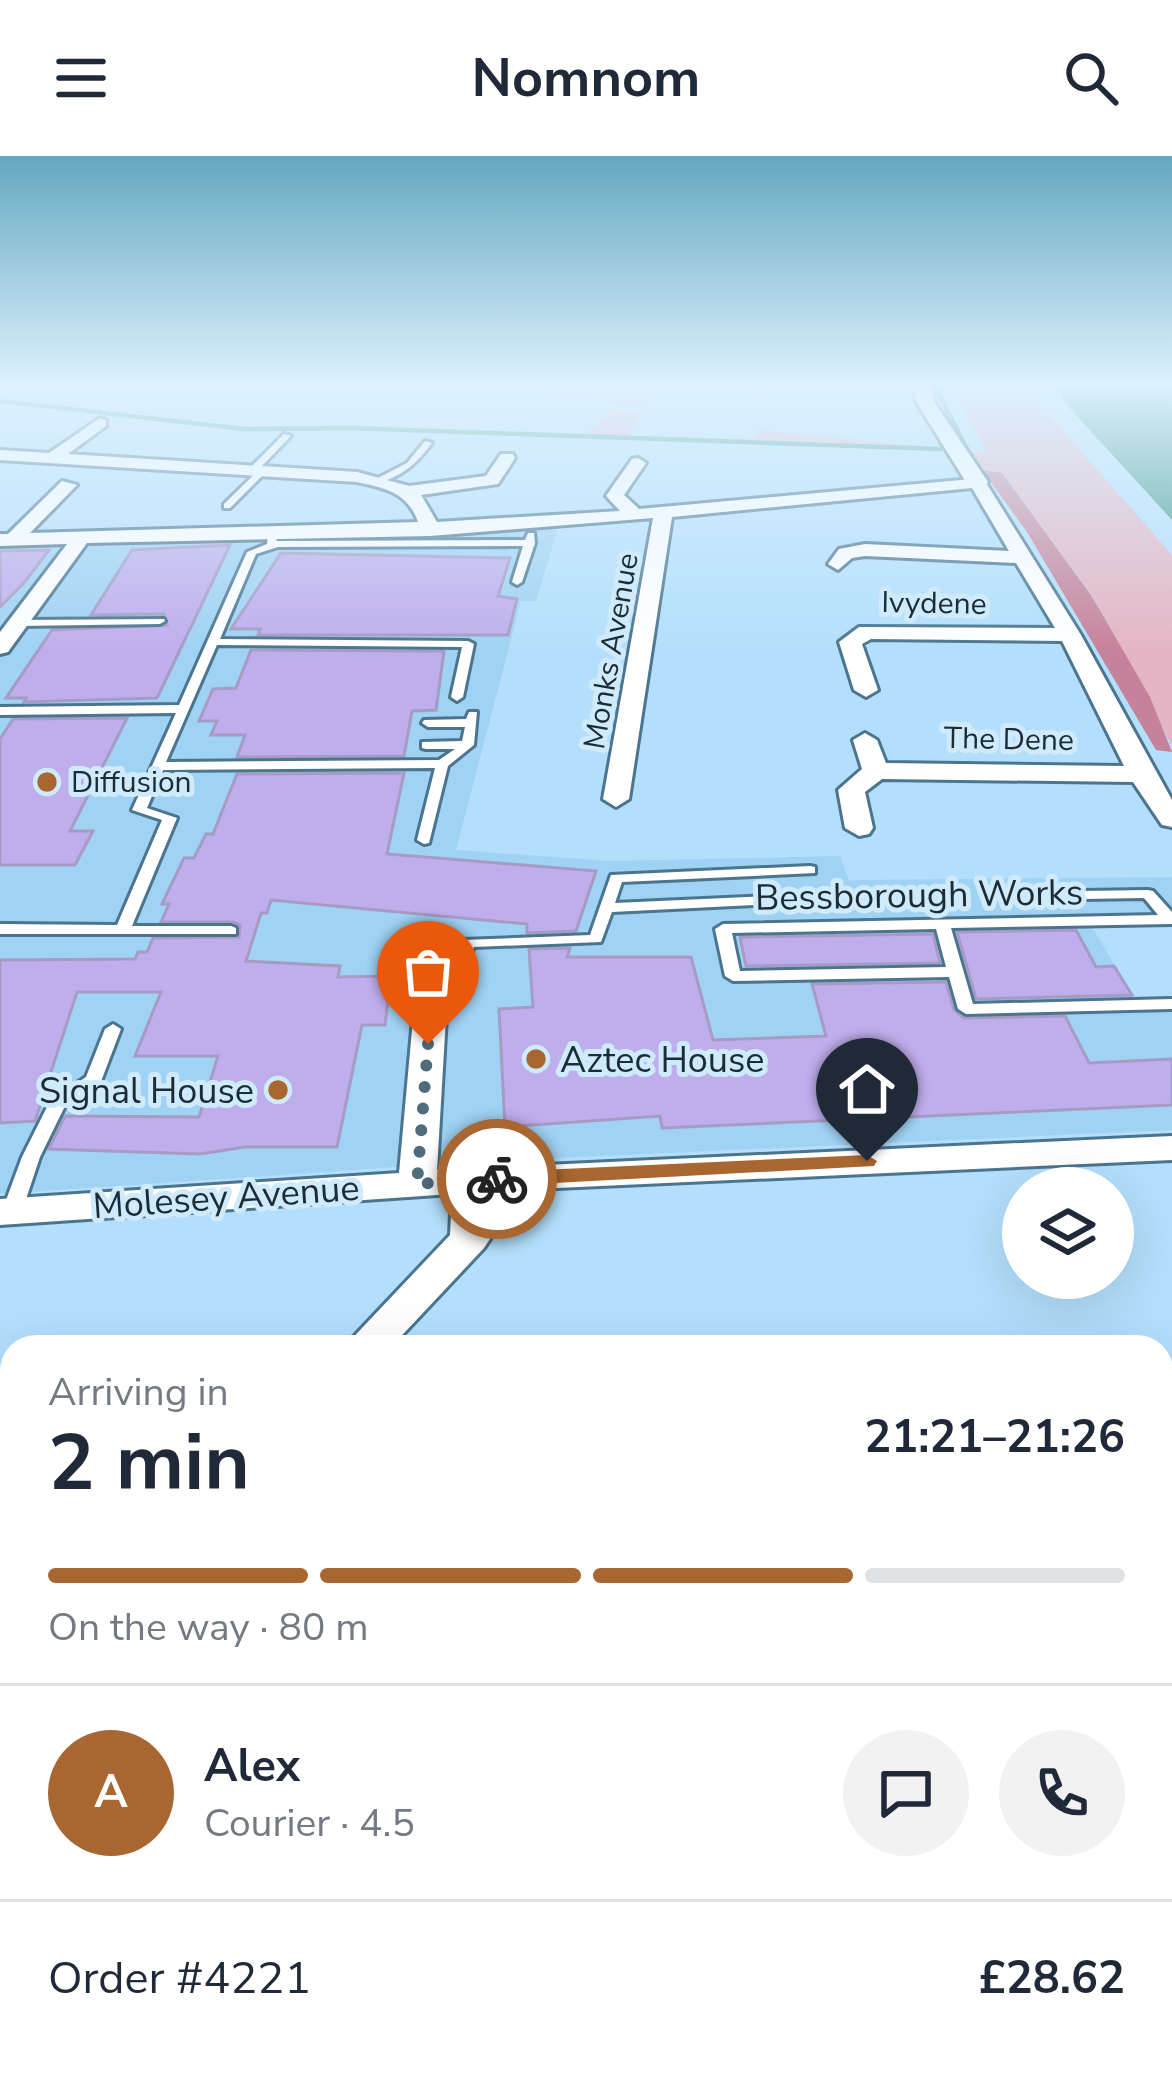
<!DOCTYPE html>
<html lang="en">
<head>
<meta charset="utf-8">
<style>
  :root { --surface:#fff; --page:#f2f2f3; --text:#1f2937; --muted:#747a83; --line:#e0e1e3; --accent:#a86631 }
  body { margin:0; font-family:"Nunito Sans",sans-serif; background:var(--page); color:var(--text); height:100vh; display:flex; flex-direction:column; font-size:45px; white-space:nowrap }
  * { box-sizing:border-box; margin:0 }
  p { font-size:39px; color:var(--muted) }
  .icon { flex:none; width:66px; height:66px; fill:none; stroke:currentColor; stroke-width:2; stroke-linecap:round; stroke-linejoin:round }
  .map { position:relative; flex:1; overflow:hidden }
  .side { position:absolute; left:0px; top:1179px; width:1173px; height:744px; display:flex; flex-direction:column; background:var(--surface); border-radius:36px 36px 0 0; box-shadow:0 12px 48px #0002 }
  .side>* { flex:none }
  .tools { position:absolute; left:1002px; top:1011px; display:grid; gap:24px }
  .tools a { display:grid; place-items:center; width:132px; height:132px; border-radius:50%; background:var(--surface); box-shadow:0 12px 48px #0002; font-size:60px }
  .pin { position:absolute; display:grid; place-items:center; width:102px; height:102px; color:#fff; margin:-123px -51px; border-radius:50% 50% 50% 0; rotate:-45deg; box-shadow:0 0 12px #0007 }
  .pin .icon { rotate:45deg }
  .courier { position:absolute; display:grid; place-items:center; width:120px; height:120px; margin:-60px; border:9px solid #a86631; border-radius:50%; background:#fff; color:#222; box-shadow:0 3px 15px #0007 }
  .headline em { font-style:normal; font-weight:700 }
  .headline div { display:flex; flex-direction:column-reverse }
  .headline { display:flex; align-items:center; justify-content:space-between; height:204px; padding:0 48px }
  h1 { font-size:78px; font-weight:700; line-height:90px }
  .bar { display:grid; grid-template-columns:repeat(4,1fr); gap:18px 12px; align-content:center; height:144px; padding:0 48px }
  .bar i { height:15px; border-radius:9px; background:var(--line) }
  .bar .on { background:var(--accent) }
  .bar p { grid-column:span 4 }
  .line { display:flex; align-items:center; gap:30px; padding:0 48px; border-top:3px solid var(--line) }
  .line div { flex:1 }
  .round { display:grid; place-items:center; flex:none; width:126px; height:126px; border-radius:63px; background:var(--page) }
  header { display:flex; justify-content:space-between; align-items:center; height:156px; padding:0 48px; background:var(--surface); font-size:54px; font-weight:700 }
  .map>svg:first-child { display:block }
  .built { fill:#a0d2f3 }
  .green { fill:#e4b5c4 }
  .forest { fill:#c6829a }
  .water { fill:#3e9784 }
  .lines { fill:none; stroke-linecap:round; stroke-linejoin:round }
  .stream { stroke:#3e9784; stroke-width:4.5 }
  .building { fill:#bfaeec; stroke:#a69bc5; stroke-width:3 }
  .service-casing { stroke:#4b748e; stroke-width:6 }
  .minor-casing { stroke:#4b748e; stroke-width:6 }
  .tertiary-casing { stroke:#4b748e; stroke-width:6 }
  .service { fill:#fff; fill-rule:evenodd }
  .minor { fill:#fff; fill-rule:evenodd }
  .tertiary { fill:#fff; fill-rule:evenodd }
  .route { fill:#a86631 }
  .done { stroke:#506b7c; stroke-width:12; stroke-dasharray:0 21.6 }
  .poi-dot { fill:#a86631; stroke:#cfeafb; stroke-width:4.5 }
  .labels { text-anchor:middle; stroke-width:10; stroke-linejoin:round; paint-order:stroke }
  .far-street-label { font-size:30px; fill:#1b2c37; stroke:#cfeafb }
  .far-poi-label { font-size:30px; fill:#1b2c37; stroke:#cfeafb; text-anchor:start }
  .street-label { font-size:36px; fill:#1b2c37; stroke:#cfeafb }
  .poi-label { font-size:36px; fill:#1b2c37; stroke:#cfeafb; text-anchor:start }
</style>
</head>
<body>
<header><svg class="icon" aria-label="menu" viewBox="0 0 24 24"><path d="M4 6h16M4 12h16M4 18h16"/></svg>Nomnom<svg class="icon" aria-label="search" viewBox="0 0 24 24"><circle cx="10" cy="10" r="6"/><path d="M15 15l6 6"/></svg></header>
<div class="map">
<svg width="1172" height="1923" viewBox="0 0 1172 1923">
  <rect width="100%" height="100%" fill="#b3dffc"/>
  <polygon class="built" points="558,372 536,445 521,445 456,694 609,705 840,700 849,724 1172,721 1172,770 1092,771 1135,844 1172,844 1172,974 469,1006 0,1038 0,389 277,385"/>
  <g class="green">
    <polygon points="462,227 666,227 647,250"/>
    <polygon points="948,227 1031,227 1037,245 1172,399 1172,590 1091,438 1002,317 982,314 971,296 987,295"/>
    <polygon points="611,253 642,256 628,280 756,283 758,274 923,290 584,281"/>
  </g>
  <polygon class="forest" points="982,314 1002,317 1091,439 1150,541 1172,596 1156,594 1027,376"/>
  <polygon class="water" points="1055,227 1172,227 1172,364 1064,246"/>
  <g class="lines">
    <g class="stream">
      <polyline points="933,227 967,293"/>
      <polyline points="0,245 244,273 352,272 940,293"/>
    </g>
  </g>
  <g class="building">
    <polygon points="230,389 157,542 24,546 26,542 6,542 52,474 167,469 164,458 91,459 132,394"/>
    <polygon points="49,394 24,427 0,451 0,395"/>
    <polygon points="281,397 510,402 498,440 517,443 508,479 258,479 260,473 231,473"/>
    <polygon points="251,494 444,495 436,554 412,555 404,600 237,601 245,579 211,579 217,565 199,565 213,533 236,532"/>
    <polygon points="127,562 70,675 93,675 75,709 0,709 0,583 13,563"/>
    <polygon points="404,617 387,698 596,715 576,775 527,777 527,768 271,744 267,757 261,757 246,805 340,810 338,821 391,820 385,869 362,869 337,991 245,991 200,998 49,993 65,960 199,961 218,900 135,900 161,836 77,836 35,965 0,967 0,804 135,803 138,796 147,796 153,782 239,781 240,769 233,766 161,766 169,748 162,748 184,702 194,702 206,678 213,678 237,618"/>
    <polygon points="1076,774 1096,811 1114,810 1132,839 976,843 957,776"/>
    <polygon points="933,778 940,807 746,810 740,781"/>
    <polygon points="570,792 567,801 691,801 713,884 826,880 812,828 946,826 954,854 964,862 1065,860 1089,907 1172,903 1172,949 662,972 660,960 505,971 499,853 533,851 529,793"/>
  </g>
  <g class="lines">
    <g class="service-casing">
      <g id="service">
        <polygon points="284,278 291,280 258,314 252,314 252,310"/>
        <path d="M 425,285 L 432,287 C 417,307 401,322 376,327 L 376,323 L 407,307 Z"/>
        <polygon points="262,311 269,313 230,352 224,352 224,348"/>
        <polygon points="528,377 534,377 535,387 522,426 517,429 512,426 523,390 278,391 256,398 220,483 468,485 474,488 463,541 457,545 451,541 462,491 217,489 166,606 439,604 455,593 426,593 422,592 422,586 462,585 465,571 428,571 422,567 424,564 466,563 469,556 477,556 474,589 448,610 429,687 424,688 417,684 435,612 163,614 147,652 177,662 132,770 231,770 236,772 236,778 0,778 0,768 117,769 162,664 132,654 176,557 0,559 0,551 179,549 247,396 267,388 268,379 274,379 277,385 525,384"/>
        <polygon points="164,463 165,465 160,468 18,470 13,467 18,464"/>
        <polygon points="810,710 815,711 815,717 622,726 615,747 816,738 823,742 816,746 612,756 601,786 474,791 458,825 452,827 444,822 463,784 590,779 611,719"/>
        <path d="M 1148,734 L 1153,735 L 1172,756 L 1172,768 L 951,772 L 973,848 L 1172,843 L 1172,853 L 966,858 L 958,853 L 949,821 L 733,825 L 725,820 L 715,773 L 723,768 L 1158,759 L 1144,742 L 1082,743 L 1075,739 L 1082,735 ZM 936,773 L 946,811 L 740,815 L 732,777 Z"/>
        <polygon points="113,868 121,873 100,928 66,948 40,1001 22,1055 19,1060 5,1060 2,1055 22,1001 50,945 86,921 105,873"/>
      </g>
    </g>
    <g class="minor-casing">
      <g id="minor">
        <path d="M 100,262 L 106,264 L 106,270 L 68,298 L 357,316 L 409,330 L 486,320 L 501,298 L 513,298 L 515,302 L 498,328 L 421,339 L 437,366 L 620,355 L 606,340 L 632,303 L 638,302 L 646,307 L 624,339 L 639,353 L 983,322 L 1081,479 L 1172,644 L 1172,671 L 1162,669 L 1133,626 L 882,623 L 865,636 L 873,672 L 869,678 L 859,680 L 845,672 L 838,634 L 862,613 L 853,584 L 865,577 L 877,584 L 886,607 L 1124,610 L 1062,485 L 871,483 L 862,488 L 878,534 L 866,541 L 854,534 L 839,486 L 859,471 L 1055,472 L 1016,407 L 865,400 L 852,402 L 838,414 L 828,408 L 839,393 L 865,388 L 1009,395 L 972,332 L 672,361 L 629,643 L 616,651 L 603,643 L 653,362 L 430,380 L 87,387 L 8,496 L 0,498 L 0,476 L 67,388 L 0,390 L 0,378 L 8,378 L 62,325 L 77,329 L 30,377 L 418,366 C 408,337 386,332 357,326 L 0,304 L 0,294 L 49,297 Z"/>
        <polygon points="452,812 468,822 447,844 437,1014 1172,980 1172,1004 490,1035 490,1083 484,1092 391,1191 344,1191 450,1079 452,1038 0,1069 0,1043 399,1017 415,841 441,815"/>
        <polygon points="1161,1215 1172,1216 1172,1248 1161,1247"/>
        <rect x="0" y="1692" width="12" height="58"/>
      </g>
    </g>
    <g class="tertiary-casing">
      <polygon id="tertiary" points="912,227 930,227 935,247 988,326 985,331 969,331 917,247"/>
    </g>
    <use href="#service" class="service"/>
    <use href="#minor" class="minor"/>
    <use href="#tertiary" class="tertiary"/>
  </g>
  <linearGradient id="sky" x2="0" y2="1"><stop stop-color="#64a8c0"/><stop offset="0.46" stop-color="#ddf1fe"/><stop offset="1" stop-color="#ddf1fe" stop-opacity="0"/></linearGradient>
  <rect width="1172" height="496" fill="url(#sky)"/>
  <polygon class="route" points="867,999 877,1005 874,1010 497,1030 486,1023 497,1016"/>
  <g class="lines">
    <polyline class="done" points="428,888 417,1028 497,1023"/>
  </g>
  <g class="poi-dot">
    <circle cx="47" cy="626" r="12"/>
    <circle cx="536" cy="903" r="12"/>
    <circle cx="278" cy="934" r="12"/>
  </g>
  <g class="labels">
    <g class="far-street-label">
      <text transform="translate(934 447) rotate(1)" y="10">Ivydene</text>
      <text transform="translate(611 495) rotate(-80)" y="10">Monks Avenue</text>
      <text transform="translate(1009 583) rotate(1)" y="10">The Dene</text>
    </g>
    <g class="far-poi-label">
      <text x="71" y="636">Diffusion</text>
    </g>
    <g class="street-label">
      <text transform="translate(919 738) rotate(-1)" y="13">Bessborough Works</text>
      <text transform="translate(226 1040) rotate(-4)" y="13">Molesey Avenue</text>
    </g>
    <g class="poi-label">
      <text x="560" y="916">Aztec House</text>
      <text x="254" y="947" text-anchor="end">Signal House</text>
    </g>
  </g>
</svg>
<div class="tools">
<a><svg class="icon" aria-label="layers" viewBox="0 0 24 24"><path d="M12 4l9 5-9 5-9-5zM3 14l9 5 9-5"/></svg></a>
</div>
<div class="pin" style="left:428px;top:888px;background:#ea580c"><svg class="icon" aria-label="bag" viewBox="0 0 24 24"><path d="M5 8h14l-1 12H6zM9 8a3 3 0 0 1 6 0"/></svg></div>
<div class="pin" style="left:867px;top:1005px;background:#1f2937"><svg class="icon" aria-label="home" viewBox="0 0 24 24"><path d="M3 11l9-7 9 7M6 9v11h12V9"/></svg></div>
<div class="courier" style="left:497px;top:1023px"><svg class="icon" aria-label="bike" viewBox="0 0 24 24"><circle cx="6" cy="16" r="4"/><circle cx="18" cy="16" r="4"/><path d="M6 16l4-8h5l3 8M10 8l3 8H6M13 5h3"/></svg></div>
<section class="side">
<div class="headline"><div><h1>2 min</h1><p>Arriving in</p></div><em>21:21–21:26</em></div>
<div class="bar"><i class="on"></i><i class="on"></i><i class="on"></i><i></i><p>On the way · 80 m</p></div>
<div class="line" style="height:216px"><b class="round" style="background:var(--accent);color:#fff">A</b><div><b>Alex</b><p>Courier · 4.5</p></div><a class="round"><svg class="icon" aria-label="chat" viewBox="0 0 24 24"><path d="M4 5h16v11H9l-5 4z"/></svg></a><a class="round"><svg class="icon" aria-label="phone" viewBox="0 0 24 24"><path d="M5 4h4l2 5-3 2q2 4 5 5l2-3 5 2v4C11 20 4 13 5 4z"/></svg></a></div>
<div class="line" style="height:156px"><div>Order #4221</div><b>£28.62</b></div>
</section>
</div>
</body>
</html>
